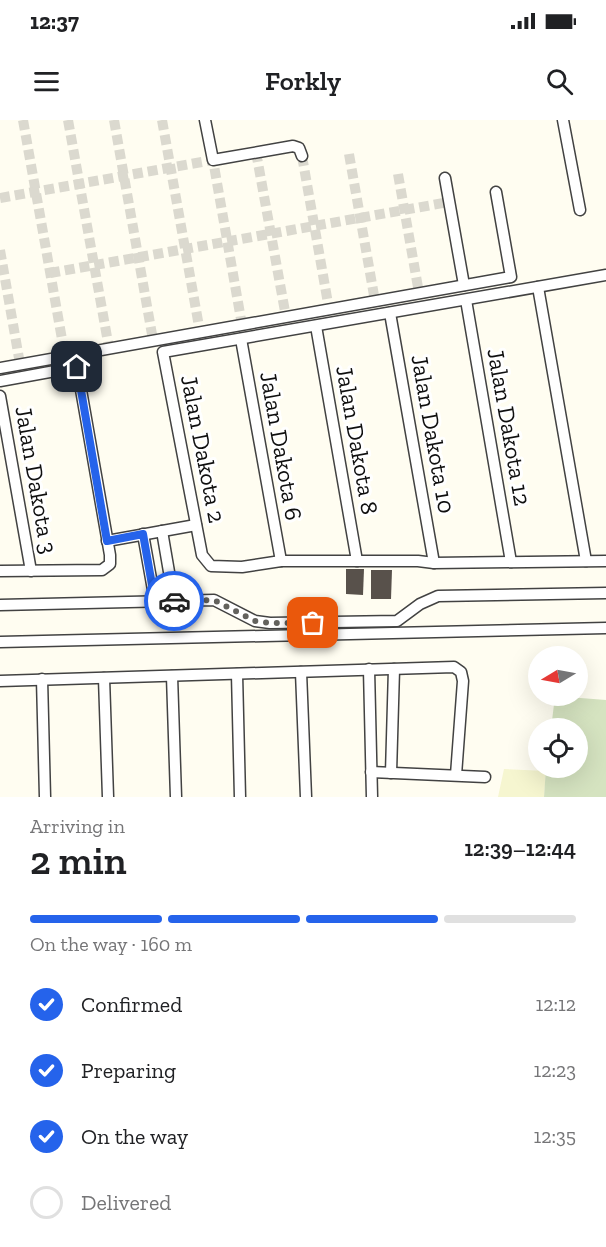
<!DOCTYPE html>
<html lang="en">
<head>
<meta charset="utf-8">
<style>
  :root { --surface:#fff; --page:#f6f6f6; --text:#202124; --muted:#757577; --line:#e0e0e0; --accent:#2563eb }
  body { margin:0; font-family:"Zilla Slab",serif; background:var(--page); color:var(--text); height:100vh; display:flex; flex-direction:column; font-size:22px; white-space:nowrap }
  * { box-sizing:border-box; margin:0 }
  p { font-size:20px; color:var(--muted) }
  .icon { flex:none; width:33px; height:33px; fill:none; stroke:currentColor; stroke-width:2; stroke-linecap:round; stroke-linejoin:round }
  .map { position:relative; height:677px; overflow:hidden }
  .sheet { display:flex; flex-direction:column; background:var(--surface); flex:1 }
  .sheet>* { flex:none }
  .needle { width:39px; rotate:260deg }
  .buttons { position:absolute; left:528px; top:526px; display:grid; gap:12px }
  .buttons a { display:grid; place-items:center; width:60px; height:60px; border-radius:50%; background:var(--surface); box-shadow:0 6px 24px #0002; font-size:30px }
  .pin { position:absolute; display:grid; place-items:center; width:51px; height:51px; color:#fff; margin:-26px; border-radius:12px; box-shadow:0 3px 9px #0006 }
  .courier { position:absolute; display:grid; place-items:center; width:60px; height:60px; margin:-30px; border:4px solid #2563eb; border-radius:50%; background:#fff; color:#222; box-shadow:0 2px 8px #0007 }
  .overview em { font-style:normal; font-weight:600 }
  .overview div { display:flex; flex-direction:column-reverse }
  .overview { display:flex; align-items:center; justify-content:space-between; height:102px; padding:0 30px }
  h1 { font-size:39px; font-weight:600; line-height:45px }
  .bar { display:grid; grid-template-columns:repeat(4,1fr); gap:9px 6px; align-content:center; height:72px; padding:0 30px }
  .bar i { height:8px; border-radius:4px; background:var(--line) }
  .bar .current { background:var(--accent) }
  .bar p { grid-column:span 4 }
  ol { padding:0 30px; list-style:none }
  li { display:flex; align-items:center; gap:18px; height:66px }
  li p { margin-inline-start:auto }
  li .icon { padding:6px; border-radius:50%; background:var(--accent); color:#fff; stroke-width:4 }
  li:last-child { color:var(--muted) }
  li i { width:33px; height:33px; border:3px solid var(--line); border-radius:50% }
  .status { display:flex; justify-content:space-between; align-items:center; height:42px; padding:0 30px; background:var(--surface); direction:ltr }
  .status svg { height:16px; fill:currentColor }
  header { display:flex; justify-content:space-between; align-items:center; height:78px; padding:0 30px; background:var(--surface); font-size:27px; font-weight:600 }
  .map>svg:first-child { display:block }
  .farmland { fill:#f6f6d0 }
  .cemetery { fill:#d5e3c0 }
  .building { fill:#58514b }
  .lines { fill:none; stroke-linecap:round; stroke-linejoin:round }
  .minor-tunnel { stroke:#dbd9cf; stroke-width:10; stroke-dasharray:10 5; stroke-linecap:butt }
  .minor-casing { stroke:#424242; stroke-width:13 }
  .minor { stroke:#fff; stroke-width:10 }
  .done { stroke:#63625e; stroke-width:6; stroke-dasharray:0 10.8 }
  .route { stroke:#2563eb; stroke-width:8 }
  .labels { text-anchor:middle; stroke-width:6; stroke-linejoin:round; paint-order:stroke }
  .street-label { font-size:24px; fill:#0f0f0f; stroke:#fff }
</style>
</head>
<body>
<div class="status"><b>12:37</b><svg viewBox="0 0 49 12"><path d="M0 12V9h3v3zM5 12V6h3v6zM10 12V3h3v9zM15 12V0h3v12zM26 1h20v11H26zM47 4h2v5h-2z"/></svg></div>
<header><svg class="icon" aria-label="menu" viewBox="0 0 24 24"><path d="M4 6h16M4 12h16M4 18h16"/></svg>Forkly<svg class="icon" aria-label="search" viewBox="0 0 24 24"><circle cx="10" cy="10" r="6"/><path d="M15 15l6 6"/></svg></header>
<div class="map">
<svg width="606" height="677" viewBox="0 0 606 677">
  <rect width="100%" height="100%" fill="#fffdf1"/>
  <polygon class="farmland" points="504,649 546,651 544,677 498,677"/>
  <polygon class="cemetery" points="555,576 606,580 606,677 544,677 546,648 578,648 578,609 551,609"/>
  <g class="building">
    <polygon points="346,449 364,449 363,475 346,474"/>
    <polygon points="371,450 392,450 391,479 371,479"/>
  </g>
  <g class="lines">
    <g class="minor-tunnel">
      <polyline points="23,0 65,236"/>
      <polyline points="68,0 109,228"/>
      <polyline points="114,0 153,220"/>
      <polyline points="162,0 200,212"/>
      <polyline points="256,32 286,197"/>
      <polyline points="349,34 375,181"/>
      <polyline points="302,36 329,189"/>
      <polyline points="398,54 419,173"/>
      <polyline points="0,78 213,40 242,205"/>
      <polyline points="0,130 20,244"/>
      <polyline points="50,153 449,82"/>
    </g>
    <g class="minor-casing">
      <g id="minor">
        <polyline points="205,0 213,40 293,26 299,28 302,36"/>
        <polyline points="563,0 580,90"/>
        <polyline points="445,58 464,165"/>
        <polyline points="606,155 163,232 202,435 211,446 242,447 281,441 418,441 434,443 606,441"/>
        <polyline points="538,167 586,441"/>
        <polyline points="466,180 511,442"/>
        <polyline points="390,193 434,443"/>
        <polyline points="316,206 357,441"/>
        <polyline points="241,219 281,441"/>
        <polyline points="0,248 511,157 496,72"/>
        <polyline points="0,261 77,247 110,435 110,444 102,450 0,451"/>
        <polyline points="0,276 31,451"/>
        <polyline points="162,411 174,481"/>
        <polyline points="143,414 155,481"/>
        <polyline points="107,421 196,405"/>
        <polyline points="0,485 214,480 255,501 270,503 397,501 420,484 438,476 606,473"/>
        <polyline points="0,522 606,508"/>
        <polyline points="369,549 372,677"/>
        <polyline points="301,552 306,677"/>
        <polyline points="237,554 240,677"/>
        <polyline points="172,556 176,677"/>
        <polyline points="104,558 108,677"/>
        <polyline points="42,559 45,677"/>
        <polyline points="0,561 454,547 461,552 463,561 456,655"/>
        <polyline points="371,652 485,657"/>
        <polyline points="391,653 394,549"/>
      </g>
    </g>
    <use href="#minor" class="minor"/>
  </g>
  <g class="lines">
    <polyline class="done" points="174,481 214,480 255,501 270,503 313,503"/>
    <polyline class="route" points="77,247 107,421 143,414 155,482 174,481"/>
  </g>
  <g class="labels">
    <g class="street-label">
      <text transform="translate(509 307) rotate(80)" y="8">Jalan Dakota 12</text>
      <text transform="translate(433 314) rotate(80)" y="8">Jalan Dakota 10</text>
      <text transform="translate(357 320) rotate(80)" y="8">Jalan Dakota 8</text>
      <text transform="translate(281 326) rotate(80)" y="8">Jalan Dakota 6</text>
      <text transform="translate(203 329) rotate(79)" y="8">Jalan Dakota 2</text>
      <text transform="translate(36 360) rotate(80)" y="8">Jalan Dakota 3</text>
    </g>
  </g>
</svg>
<div class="buttons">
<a><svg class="needle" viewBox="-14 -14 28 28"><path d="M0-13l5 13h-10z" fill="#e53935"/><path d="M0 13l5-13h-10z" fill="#757577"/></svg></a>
<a><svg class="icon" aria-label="locate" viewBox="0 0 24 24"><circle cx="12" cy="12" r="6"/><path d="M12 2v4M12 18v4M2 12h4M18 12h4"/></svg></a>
</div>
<div class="pin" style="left:313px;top:503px;background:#ea580c"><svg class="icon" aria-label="bag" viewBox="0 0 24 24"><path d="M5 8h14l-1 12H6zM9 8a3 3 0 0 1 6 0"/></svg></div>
<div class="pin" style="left:77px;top:247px;background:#1f2937"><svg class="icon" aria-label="home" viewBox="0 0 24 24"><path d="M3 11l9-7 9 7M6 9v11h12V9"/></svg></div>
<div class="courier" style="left:174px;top:481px"><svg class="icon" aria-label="car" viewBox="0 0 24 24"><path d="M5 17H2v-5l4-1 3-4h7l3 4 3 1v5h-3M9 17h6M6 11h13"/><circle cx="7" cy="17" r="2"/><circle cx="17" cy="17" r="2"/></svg></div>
</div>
<section class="sheet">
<div class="overview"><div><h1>2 min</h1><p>Arriving in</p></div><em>12:39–12:44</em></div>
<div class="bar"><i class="current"></i><i class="current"></i><i class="current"></i><i></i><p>On the way · 160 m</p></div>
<ol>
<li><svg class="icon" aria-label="check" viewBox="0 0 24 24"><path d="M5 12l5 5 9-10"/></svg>Confirmed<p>12:12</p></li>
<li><svg class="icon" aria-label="check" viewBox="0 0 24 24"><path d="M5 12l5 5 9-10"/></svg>Preparing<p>12:23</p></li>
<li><svg class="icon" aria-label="check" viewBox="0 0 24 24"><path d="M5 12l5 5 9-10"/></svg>On the way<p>12:35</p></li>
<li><i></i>Delivered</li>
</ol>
</section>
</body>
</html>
